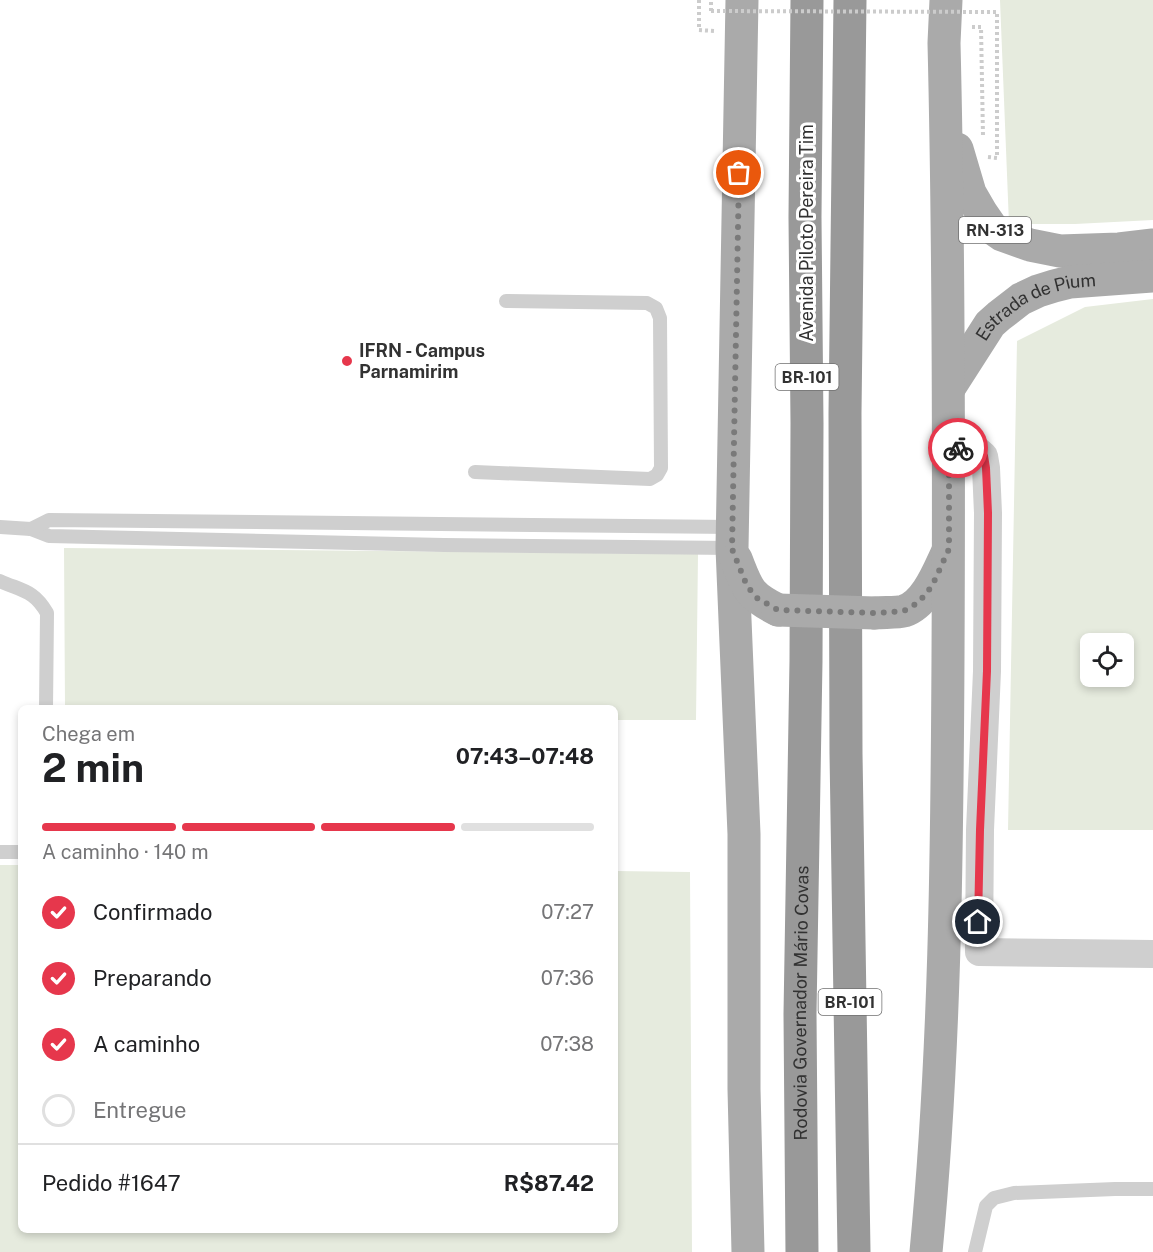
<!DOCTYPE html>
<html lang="pt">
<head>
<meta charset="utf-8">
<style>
  :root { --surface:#fff; --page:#f2f2f2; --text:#202124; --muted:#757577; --line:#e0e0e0; --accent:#e6374c }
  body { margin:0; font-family:"Public Sans",sans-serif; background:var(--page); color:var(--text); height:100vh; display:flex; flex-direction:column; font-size:22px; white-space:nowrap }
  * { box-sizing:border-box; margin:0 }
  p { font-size:20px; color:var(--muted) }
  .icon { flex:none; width:33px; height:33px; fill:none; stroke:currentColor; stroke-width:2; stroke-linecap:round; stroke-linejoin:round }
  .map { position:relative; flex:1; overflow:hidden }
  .details { position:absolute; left:18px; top:705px; width:600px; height:528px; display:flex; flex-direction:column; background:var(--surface); border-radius:9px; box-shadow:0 3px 9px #0003 }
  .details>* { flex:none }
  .controls { position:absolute; left:1080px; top:633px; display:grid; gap:12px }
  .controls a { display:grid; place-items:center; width:54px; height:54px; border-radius:9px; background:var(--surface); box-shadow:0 3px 9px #0003; font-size:30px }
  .pin { position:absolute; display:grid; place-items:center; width:51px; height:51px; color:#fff; margin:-26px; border:3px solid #fff; border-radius:50%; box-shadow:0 2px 6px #0007 }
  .courier { position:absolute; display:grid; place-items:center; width:60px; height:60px; margin:-30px; border:4px solid #e6374c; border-radius:50%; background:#fff; color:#222; box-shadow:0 2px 8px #0007 }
  .head em { font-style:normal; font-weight:700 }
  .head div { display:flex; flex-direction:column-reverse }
  .head { display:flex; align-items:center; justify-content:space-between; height:102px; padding:0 24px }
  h1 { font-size:39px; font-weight:700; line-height:45px }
  .bar { display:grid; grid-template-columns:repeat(4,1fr); gap:9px 6px; align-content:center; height:72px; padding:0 24px }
  .bar i { height:8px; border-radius:4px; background:var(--line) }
  .bar .current { background:var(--accent) }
  .bar p { grid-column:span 4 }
  .line { display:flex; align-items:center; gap:15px; padding:0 24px; border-top:2px solid var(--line) }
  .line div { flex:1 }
  ol { padding:0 24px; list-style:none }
  li { display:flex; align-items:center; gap:18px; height:66px }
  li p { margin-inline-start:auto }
  li .icon { padding:6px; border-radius:50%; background:var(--accent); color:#fff; stroke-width:4 }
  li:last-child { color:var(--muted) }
  li i { width:33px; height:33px; border:3px solid var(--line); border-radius:50% }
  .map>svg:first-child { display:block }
  .green { fill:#e6ebde; fill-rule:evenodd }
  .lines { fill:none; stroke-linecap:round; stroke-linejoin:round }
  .path { stroke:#ccc; stroke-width:4; stroke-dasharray:3 3; stroke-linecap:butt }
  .lane { stroke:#cfcfcf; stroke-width:14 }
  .street { stroke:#cfcfcf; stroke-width:28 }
  .primary { stroke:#aaa; stroke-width:33 }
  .highway { stroke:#999; stroke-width:33 }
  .path-bridge { stroke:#ccc; stroke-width:4; stroke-dasharray:3 3; stroke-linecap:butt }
  .primary-bridge { stroke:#aaa; stroke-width:33 }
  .done { stroke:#7a7a7a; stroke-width:6; stroke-dasharray:0 10.8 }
  .route { stroke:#e6374c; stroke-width:8 }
  .poi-dot { fill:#e6374c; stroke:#fff; stroke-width:2 }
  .labels { text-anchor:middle; stroke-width:6; stroke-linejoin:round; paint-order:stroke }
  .shield { fill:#fff; stroke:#707070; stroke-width:1.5 }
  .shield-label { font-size:16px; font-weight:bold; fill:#323232 }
  .street-label { font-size:18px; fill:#323232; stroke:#fff }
  .poi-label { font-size:18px; font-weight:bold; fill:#323232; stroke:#fff; text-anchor:start }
</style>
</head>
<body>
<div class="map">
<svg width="1153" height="1252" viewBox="0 0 1153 1252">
  <rect width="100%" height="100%" fill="#fff"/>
  <g class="green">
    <polygon points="1000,0 1153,0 1153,220 1075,224 1009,224"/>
    <path d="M 1153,299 L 1153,830 L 1008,830 L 1017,341 L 1085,307 ZM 1090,644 L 1124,644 L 1124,676 L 1090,676 Z"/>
    <polygon points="64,548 698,554 696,720 615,720 615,708 65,708"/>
    <polygon points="0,865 21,865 21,1230 615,1230 615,871 690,872 692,1252 0,1252"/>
  </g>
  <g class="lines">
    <g class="path">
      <polyline points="699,0 699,30 714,31"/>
      <polyline points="711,11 711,0"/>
      <polyline points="972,27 981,27 983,136"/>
      <polyline points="988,157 997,158 997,12"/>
    </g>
    <g class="lane">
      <polyline points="475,472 650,479 657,475 661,468 660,318 656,308 647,303 506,301"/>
      <polyline points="0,527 31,529 49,536 444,545 732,548"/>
      <polyline points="31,529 49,520 732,527"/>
      <path d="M 0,581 C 22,591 34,590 47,613 L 46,708"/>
      <polyline points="0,852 21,852"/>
      <polyline points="975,1252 986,1206 994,1198 1014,1193 1115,1189 1153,1189"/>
    </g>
    <polyline class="street" points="949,448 975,448 984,456 986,468 988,513 987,671 980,830 979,952 1153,954"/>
    <g class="primary">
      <polyline points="742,0 732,548 744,834 744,1089 748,1252"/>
      <polyline points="957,149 970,193 981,212 992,228 1002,235 1030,245 1060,251 1119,249 1153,245"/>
      <path id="s1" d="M 949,388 L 990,324 L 999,316 L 1021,299 L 1038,291 L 1054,286 L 1070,282 L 1153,276"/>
      <path d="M 736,559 C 748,589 748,595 778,610"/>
      <path d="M 875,613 C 883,612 897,613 904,611 C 926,604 938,572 947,553"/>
      <path d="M 926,1252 C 945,1054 947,855 948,657 C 949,452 949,248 944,43 L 946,0"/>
    </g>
    <g class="highway">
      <polyline points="850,0 845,413 846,753 854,1252"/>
      <path id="s2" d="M 802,1252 L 800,1014 L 806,661 L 807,423 L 805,217 L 807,0"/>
    </g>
    <polyline class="path-bridge" points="711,11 997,12"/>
    <polyline class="primary-bridge" points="778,610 875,613"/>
  </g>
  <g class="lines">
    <polyline class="done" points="739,173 732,549 747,586 757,598 778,610 875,613 904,611 919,602 932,586 949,549 949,448 958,448"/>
    <polyline class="route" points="958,448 975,448 984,456 986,468 988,513 987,671 980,830 978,922"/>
  </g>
  <circle class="poi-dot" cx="347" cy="361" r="6"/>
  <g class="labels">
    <g class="shield">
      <rect x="959" y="217" width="72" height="26" rx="4.5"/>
      <rect x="775.5" y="364" width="63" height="26" rx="4.5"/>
      <rect x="818.5" y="989" width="63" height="26" rx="4.5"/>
    </g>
    <g class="shield-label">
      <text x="995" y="236">RN-313</text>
      <text x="807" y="383">BR-101</text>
      <text x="850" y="1008">BR-101</text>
    </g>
    <g class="street-label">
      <text transform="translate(807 233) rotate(-90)" y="6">Avenida Piloto Pereira Tim</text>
      <text dy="6" stroke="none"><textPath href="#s1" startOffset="126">Estrada de Pium</textPath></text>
      <text dy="6" stroke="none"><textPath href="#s2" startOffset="249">Rodovia Governador Mário Covas</textPath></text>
    </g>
    <g class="poi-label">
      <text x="359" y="357">IFRN - Campus<tspan x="359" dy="21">Parnamirim</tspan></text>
    </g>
  </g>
</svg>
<div class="controls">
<a><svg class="icon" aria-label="locate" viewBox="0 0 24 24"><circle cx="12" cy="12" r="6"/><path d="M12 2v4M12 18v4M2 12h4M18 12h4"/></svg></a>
</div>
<div class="pin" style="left:739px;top:173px;background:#ea580c"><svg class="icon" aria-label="bag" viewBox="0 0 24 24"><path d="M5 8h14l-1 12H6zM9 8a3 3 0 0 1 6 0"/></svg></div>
<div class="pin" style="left:978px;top:922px;background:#1f2937"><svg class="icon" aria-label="home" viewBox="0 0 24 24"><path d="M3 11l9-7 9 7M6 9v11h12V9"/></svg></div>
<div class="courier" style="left:958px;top:448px"><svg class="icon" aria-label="bike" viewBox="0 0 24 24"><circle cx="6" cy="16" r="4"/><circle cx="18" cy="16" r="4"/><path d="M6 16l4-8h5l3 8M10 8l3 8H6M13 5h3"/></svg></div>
<section class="details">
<div class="head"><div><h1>2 min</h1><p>Chega em</p></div><em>07:43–07:48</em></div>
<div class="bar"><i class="current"></i><i class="current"></i><i class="current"></i><i></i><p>A caminho · 140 m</p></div>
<ol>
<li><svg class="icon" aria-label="check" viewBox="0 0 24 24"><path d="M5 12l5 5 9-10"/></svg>Confirmado<p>07:27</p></li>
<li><svg class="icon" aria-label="check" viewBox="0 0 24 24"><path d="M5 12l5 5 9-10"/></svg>Preparando<p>07:36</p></li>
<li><svg class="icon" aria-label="check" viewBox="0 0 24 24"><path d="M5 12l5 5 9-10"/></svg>A caminho<p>07:38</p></li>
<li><i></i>Entregue</li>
</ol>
<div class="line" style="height:78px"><div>Pedido #1647</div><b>R$87.42</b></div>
</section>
</div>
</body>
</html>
